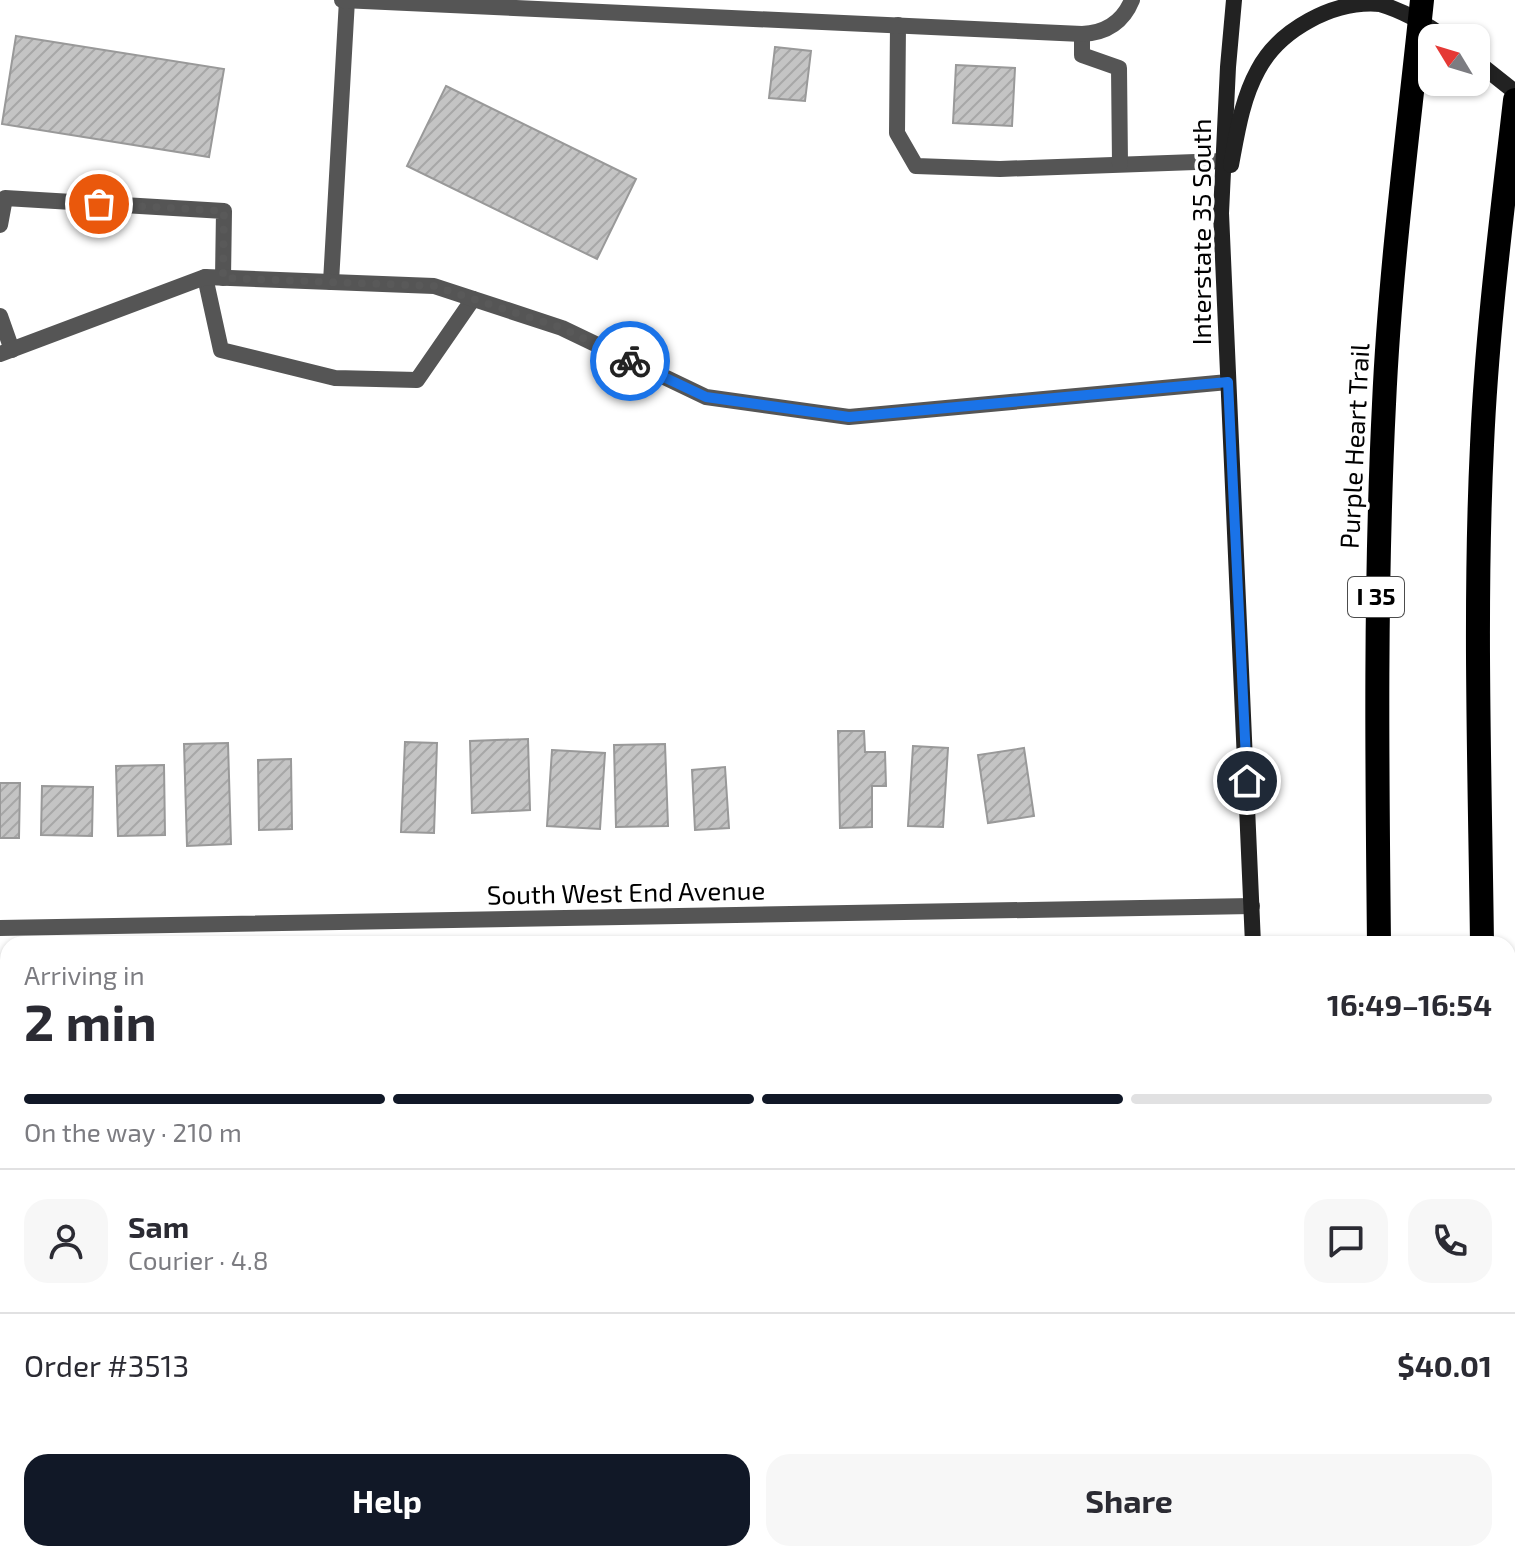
<!DOCTYPE html>
<html lang="en">
<head>
<meta charset="utf-8">
<style>
  :root { --surface:#fff; --page:#f7f7f7; --text:#2b2b33; --muted:#7c7c81; --line:#e1e1e2; --accent:#111827 }
  body { margin:0; font-family:"Exo 2",sans-serif; background:var(--page); color:var(--text); height:100vh; display:flex; flex-direction:column; font-size:30px; white-space:nowrap }
  * { box-sizing:border-box; margin:0 }
  p { font-size:26px; color:var(--muted) }
  .icon { flex:none; width:44px; height:44px; fill:none; stroke:currentColor; stroke-width:2; stroke-linecap:round; stroke-linejoin:round }
  .map { position:relative; flex:1; overflow:hidden }
  .sheet { position:absolute; left:0px; top:936px; width:1516px; height:626px; display:flex; flex-direction:column; background:var(--surface); border-radius:24px 24px 0 0; box-shadow:0 2px 6px #0004 }
  .sheet>* { flex:none }
  .needle { width:52px; rotate:308deg }
  .tools { position:absolute; left:1418px; top:24px; display:grid; gap:16px }
  .tools a { display:grid; place-items:center; width:72px; height:72px; border-radius:16px; background:var(--surface); box-shadow:0 2px 6px #0004; font-size:40px }
  .pin { position:absolute; display:grid; place-items:center; width:68px; height:68px; color:#fff; margin:-34px; border:4px solid #fff; border-radius:50%; box-shadow:0 2px 8px #0007 }
  .courier { position:absolute; display:grid; place-items:center; width:80px; height:80px; margin:-40px; border:6px solid #1a73e8; border-radius:50%; background:#fff; color:#222; box-shadow:0 2px 10px #0007 }
  .headline em { font-style:normal; font-weight:700 }
  .headline div { display:flex; flex-direction:column-reverse }
  .headline { display:flex; align-items:center; justify-content:space-between; height:136px; padding:0 24px }
  h1 { font-size:52px; font-weight:700; line-height:60px }
  .bar { display:grid; grid-template-columns:repeat(4,1fr); gap:12px 8px; align-content:center; height:96px; padding:0 24px }
  .bar i { height:10px; border-radius:6px; background:var(--line) }
  .bar .selected { background:var(--accent) }
  .bar p { grid-column:span 4 }
  .line { display:flex; align-items:center; gap:20px; padding:0 24px; border-top:2px solid var(--line) }
  .line div { flex:1 }
  .round { display:grid; place-items:center; flex:none; width:84px; height:84px; border-radius:24px; background:var(--page) }
  .primary-button { display:flex; gap:16px; margin-top:auto; padding:16px 24px }
  .primary-button a { flex:1; height:92px; border-radius:24px; background:var(--accent); color:#fff; font-size:32px; font-weight:700; line-height:92px; text-align:center }
  .primary-button a+a { background:var(--page); color:var(--text) }
  .map>svg:first-child { display:block }
  .building { fill:url(#building-hatch); stroke:#999; stroke-width:2 }
  .lines { fill:none; stroke-linecap:round; stroke-linejoin:round }
  .service { stroke:#555; stroke-width:16 }
  .minor { stroke:#555; stroke-width:16 }
  .secondary { stroke:#222; stroke-width:16 }
  .motorway { stroke:#000; stroke-width:24 }
  .done { stroke:#595959; stroke-width:8; stroke-dasharray:0 14.4 }
  .route { stroke:#1a73e8; stroke-width:10 }
  .labels { text-anchor:middle; stroke-width:7; stroke-linejoin:round; paint-order:stroke }
  .shield { fill:#fff; stroke:#4c4c4c; stroke-width:2 }
  .shield-label { font-size:24px; font-weight:bold; fill:#000 }
  .street-label { font-size:26px; fill:#000; stroke:#fff }
</style>
</head>
<body>
<div class="map">
<svg width="1515" height="1561" viewBox="0 0 1515 1561">
  <defs>
    <pattern id="building-hatch" width="6" height="6" patternUnits="userSpaceOnUse" patternTransform="scale(2)"><rect width="6" height="6" fill="#c4c4c4"/><path d="M-1 1l2-2M0 6l6-6M5 7l2-2" fill="none" stroke="#a7a7a7"/></pattern>
  </defs>
  <rect width="100%" height="100%" fill="#fff"/>
  <g class="building">
    <polygon points="16,36 224,69 209,157 2,124"/>
    <polygon points="775,47 811,51 805,101 769,98"/>
    <polygon points="956,65 1015,68 1012,126 953,123"/>
    <polygon points="446,86 636,179 597,259 407,166"/>
    <polygon points="838,731 864,731 865,752 885,752 886,786 872,786 872,827 840,828"/>
    <polygon points="528,739 530,810 472,813 470,741"/>
    <polygon points="405,742 437,743 434,833 401,832"/>
    <polygon points="228,743 231,844 187,846 184,744"/>
    <polygon points="665,744 668,826 616,827 614,745"/>
    <polygon points="913,746 948,748 943,827 908,826"/>
    <polygon points="1024,748 1034,816 988,823 978,755"/>
    <polygon points="552,750 605,753 600,829 547,826"/>
    <polygon points="291,759 292,829 259,830 258,760"/>
    <polygon points="164,765 165,835 118,836 116,766"/>
    <polygon points="725,767 729,828 695,830 692,770"/>
    <polygon points="0,783 20,783 19,838 0,838"/>
    <polygon points="42,786 93,787 92,836 41,835"/>
    <polygon points="627,937 669,941 669,944 627,944"/>
    <polygon points="0,972 8,973 8,1042 0,1041"/>
    <polygon points="0,1063 8,1064 8,1111 6,1111 7,1093 0,1092"/>
    <polygon points="0,1213 5,1213 3,1246 0,1246"/>
    <polygon points="0,1370 8,1370 8,1428 0,1429"/>
  </g>
  <g class="lines">
    <g class="service">
      <polyline points="898,25 897,133 916,166 1000,169 1223,161"/>
      <polyline points="1082,34 1082,55 1119,68 1120,164"/>
      <polyline points="0,225 5,198 224,211 223,278"/>
      <polyline points="205,277 221,350 335,378 417,380 473,299"/>
      <polyline points="331,282 347,0"/>
      <polyline points="0,316 12,350"/>
      <polyline points="0,354 205,277 434,286 562,328 706,397 849,417 1228,382"/>
      <polyline points="1052,1554 1066,1561"/>
      <polyline points="832,1561 832,1554"/>
    </g>
    <g class="minor">
      <path d="M 342,0 L 1082,34 C 1106,33 1123,22 1132,0"/>
      <polyline points="0,928 1252,906"/>
      <polyline points="0,1512 8,1512"/>
      <polyline points="448,1561 448,1554"/>
    </g>
    <g class="secondary">
      <polyline points="1234,0 1228,67 1221,213 1253,944"/>
      <polyline points="1476,61 1515,92"/>
      <path d="M 1231,165 C 1237,133 1242,99 1258,70 C 1279,30 1333,0 1380,4 C 1404,11 1426,24 1446,38"/>
      <polyline points="1256,1554 1256,1561"/>
    </g>
    <g class="motorway">
      <path d="M 1379,944 C 1377,764 1375,584 1384,404 C 1390,269 1408,135 1422,0"/>
      <path d="M 1482,944 C 1480,778 1474,611 1482,445 C 1487,330 1502,215 1515,100"/>
      <polyline points="1276,1554 1277,1561"/>
      <polyline points="1387,1554 1387,1561"/>
      <polyline points="1490,1554 1490,1561"/>
    </g>
  </g>
  <g class="lines">
    <polyline class="done" points="99,204 224,211 223,278 434,286 562,328 630,361"/>
    <polyline class="route" points="630,361 706,397 849,417 1228,382 1247,781"/>
  </g>
  <g class="labels">
    <rect class="shield" x="1348" y="577" width="56" height="40" rx="6"/>
    <g class="shield-label">
      <text x="1376" y="605">I 35</text>
    </g>
    <g class="street-label">
      <text transform="translate(1202 232) rotate(-90)" y="9">Interstate 35 South</text>
      <text transform="translate(1355 446) rotate(-87)" y="9">Purple Heart Trail</text>
      <text transform="translate(626 893) rotate(-1)" y="9">South West End Avenue</text>
    </g>
  </g>
</svg>
<div class="tools">
<a><svg class="needle" viewBox="-14 -14 28 28"><path d="M0-13l5 13h-10z" fill="#e53935"/><path d="M0 13l5-13h-10z" fill="#7c7c81"/></svg></a>
</div>
<div class="pin" style="left:99px;top:204px;background:#ea580c"><svg class="icon" aria-label="bag" viewBox="0 0 24 24"><path d="M5 8h14l-1 12H6zM9 8a3 3 0 0 1 6 0"/></svg></div>
<div class="pin" style="left:1247px;top:781px;background:#1f2937"><svg class="icon" aria-label="home" viewBox="0 0 24 24"><path d="M3 11l9-7 9 7M6 9v11h12V9"/></svg></div>
<div class="courier" style="left:630px;top:361px"><svg class="icon" aria-label="bike" viewBox="0 0 24 24"><circle cx="6" cy="16" r="4"/><circle cx="18" cy="16" r="4"/><path d="M6 16l4-8h5l3 8M10 8l3 8H6M13 5h3"/></svg></div>
<section class="sheet">
<div class="headline"><div><h1>2 min</h1><p>Arriving in</p></div><em>16:49–16:54</em></div>
<div class="bar"><i class="selected"></i><i class="selected"></i><i class="selected"></i><i></i><p>On the way · 210 m</p></div>
<div class="line" style="height:144px"><a class="round"><svg class="icon" aria-label="person" viewBox="0 0 24 24"><circle cx="12" cy="8" r="4"/><path d="M4 21q1-7 8-7t8 7"/></svg></a><div><b>Sam</b><p>Courier · 4.8</p></div><a class="round"><svg class="icon" aria-label="chat" viewBox="0 0 24 24"><path d="M4 5h16v11H9l-5 4z"/></svg></a><a class="round"><svg class="icon" aria-label="phone" viewBox="0 0 24 24"><path d="M5 4h4l2 5-3 2q2 4 5 5l2-3 5 2v4C11 20 4 13 5 4z"/></svg></a></div>
<div class="line" style="height:104px"><div>Order #3513</div><b>$40.01</b></div>
<div class="primary-button"><a>Help</a><a>Share</a></div>
</section>
</div>
</body>
</html>
